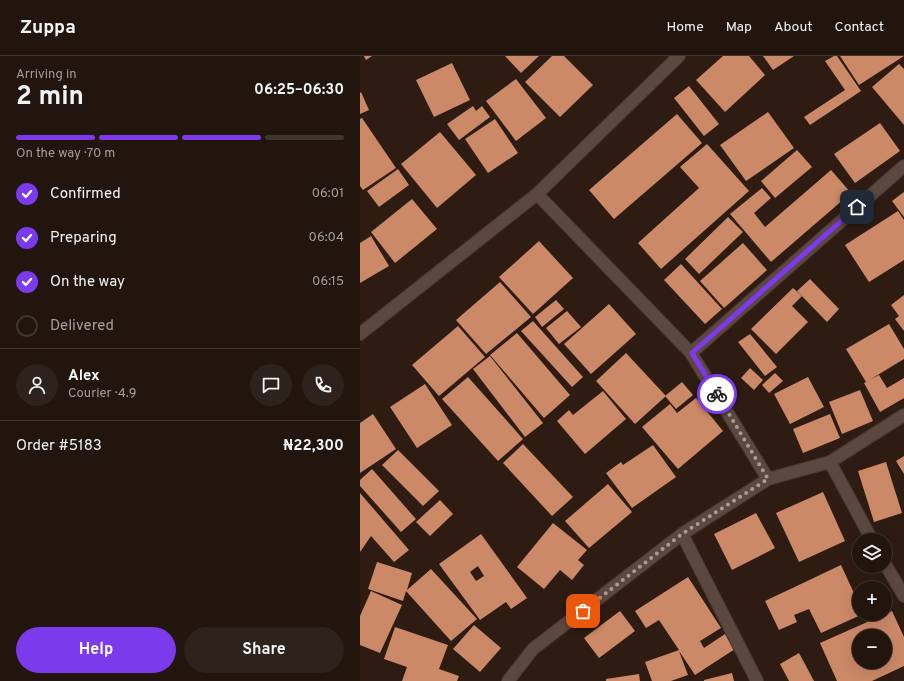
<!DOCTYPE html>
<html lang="en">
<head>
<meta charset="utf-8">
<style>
  :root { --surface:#22150e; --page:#2e221c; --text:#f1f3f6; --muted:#a29f9e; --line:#3f342e; --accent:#7c3aed }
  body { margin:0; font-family:Overpass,sans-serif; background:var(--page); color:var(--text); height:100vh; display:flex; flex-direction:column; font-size:15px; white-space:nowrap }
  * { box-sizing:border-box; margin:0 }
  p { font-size:13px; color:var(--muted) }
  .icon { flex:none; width:22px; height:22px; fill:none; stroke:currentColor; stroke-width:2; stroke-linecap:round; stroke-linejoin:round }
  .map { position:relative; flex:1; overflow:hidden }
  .details { display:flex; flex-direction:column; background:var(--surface); width:360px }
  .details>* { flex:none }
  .tools { position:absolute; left:492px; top:477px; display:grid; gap:8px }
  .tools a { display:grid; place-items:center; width:40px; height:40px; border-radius:50%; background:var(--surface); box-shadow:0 4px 16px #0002,0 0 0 1px var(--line); font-size:20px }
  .pin { position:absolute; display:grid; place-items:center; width:34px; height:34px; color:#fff; margin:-17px; border-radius:8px; box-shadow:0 2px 6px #0006 }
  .courier { position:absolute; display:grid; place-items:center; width:40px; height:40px; margin:-20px; border:3px solid #7c3aed; border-radius:50%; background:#fff; color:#222; box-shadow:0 1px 5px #0007 }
  .headline em { font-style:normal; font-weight:700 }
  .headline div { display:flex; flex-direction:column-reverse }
  .headline { display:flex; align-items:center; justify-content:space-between; height:68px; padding:0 16px }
  h1 { font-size:26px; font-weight:700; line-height:30px }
  .bar { display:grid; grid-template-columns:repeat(4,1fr); gap:6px 4px; align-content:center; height:48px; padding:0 16px }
  .bar i { height:5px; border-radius:3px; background:var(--line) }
  .bar .selected { background:var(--accent) }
  .bar p { grid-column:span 4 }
  .line { display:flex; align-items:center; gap:10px; padding:0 16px; border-top:1px solid var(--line) }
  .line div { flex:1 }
  .round { display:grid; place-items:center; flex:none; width:42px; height:42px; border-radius:21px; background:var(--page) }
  ol { padding:0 16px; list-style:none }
  li { display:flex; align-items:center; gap:12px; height:44px }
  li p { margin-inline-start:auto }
  li .icon { padding:4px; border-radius:50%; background:var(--accent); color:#fff; stroke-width:4 }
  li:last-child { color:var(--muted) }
  li i { width:22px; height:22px; border:2px solid var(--line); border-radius:50% }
  .cta { display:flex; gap:8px; margin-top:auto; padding:8px 16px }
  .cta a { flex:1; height:46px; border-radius:24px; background:var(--accent); color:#fff; font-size:16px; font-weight:700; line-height:46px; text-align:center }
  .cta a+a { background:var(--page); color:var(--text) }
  header { display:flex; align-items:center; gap:24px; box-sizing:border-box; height:56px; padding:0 20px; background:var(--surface); border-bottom:1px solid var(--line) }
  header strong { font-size:19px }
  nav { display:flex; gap:22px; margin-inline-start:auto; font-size:14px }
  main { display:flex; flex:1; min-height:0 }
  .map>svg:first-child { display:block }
  .building { fill:#cc8968; fill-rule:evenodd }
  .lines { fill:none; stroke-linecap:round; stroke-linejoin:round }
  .street-casing { stroke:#443630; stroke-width:14 }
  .street { stroke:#5c483e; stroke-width:12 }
  .done { stroke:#a99b93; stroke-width:4; stroke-dasharray:0 7.2 }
  .route { stroke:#7c3aed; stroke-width:5 }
</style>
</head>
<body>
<header>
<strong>Zuppa</strong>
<nav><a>Home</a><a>Map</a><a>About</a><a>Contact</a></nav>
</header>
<main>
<section class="details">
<div class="headline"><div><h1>2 min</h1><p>Arriving in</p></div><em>06:25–06:30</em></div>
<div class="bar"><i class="selected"></i><i class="selected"></i><i class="selected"></i><i></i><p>On the way · 70 m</p></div>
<ol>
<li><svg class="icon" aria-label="check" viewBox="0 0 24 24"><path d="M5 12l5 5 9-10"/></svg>Confirmed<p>06:01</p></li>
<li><svg class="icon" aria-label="check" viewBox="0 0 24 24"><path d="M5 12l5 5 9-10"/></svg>Preparing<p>06:04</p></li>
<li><svg class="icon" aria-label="check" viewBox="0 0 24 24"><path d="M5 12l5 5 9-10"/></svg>On the way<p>06:15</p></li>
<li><i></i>Delivered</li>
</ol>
<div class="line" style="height:72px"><a class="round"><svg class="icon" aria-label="person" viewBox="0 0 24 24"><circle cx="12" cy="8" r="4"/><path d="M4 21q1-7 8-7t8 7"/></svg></a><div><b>Alex</b><p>Courier · 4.9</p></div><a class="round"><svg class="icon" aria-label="chat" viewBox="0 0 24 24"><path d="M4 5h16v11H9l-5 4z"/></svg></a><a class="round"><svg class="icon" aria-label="phone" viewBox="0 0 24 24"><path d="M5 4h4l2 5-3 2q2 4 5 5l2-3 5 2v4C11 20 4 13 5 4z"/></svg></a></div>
<div class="line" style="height:52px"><div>Order #5183</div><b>₦22,300</b></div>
<div class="cta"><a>Help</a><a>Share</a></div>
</section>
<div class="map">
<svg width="544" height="625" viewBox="0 0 544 625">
  <rect width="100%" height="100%" fill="#2e1c13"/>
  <g class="building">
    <polygon points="4,0 12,0 6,4"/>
    <polygon points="145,0 179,0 161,17"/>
    <polygon points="192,0 204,0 233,29 200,61 165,26"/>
    <polygon points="363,0 389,0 405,19 365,56 336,24"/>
    <polygon points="403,0 434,0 413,14"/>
    <polygon points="474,0 477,0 501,35 450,69 444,61 485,34 465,5"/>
    <polygon points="480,0 544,0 499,29"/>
    <polygon points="92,7 110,44 74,61 56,24"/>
    <polygon points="539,8 544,13 544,69 512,31"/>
    <polygon points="156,23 186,62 156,85 126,45"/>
    <polygon points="329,30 359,68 344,80 314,42"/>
    <polygon points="1,36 9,54 0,58 0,37"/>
    <polygon points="113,50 116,55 122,50 130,61 99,84 87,68"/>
    <polygon points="408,56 434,92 386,125 360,89"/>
    <polygon points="317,58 342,87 254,163 229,134"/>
    <polygon points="2,62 36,112 3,134 0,130 0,63"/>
    <polygon points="135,63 158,97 128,117 105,83"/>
    <polygon points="520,67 540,95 495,127 474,98"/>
    <polygon points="80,76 116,119 77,152 41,108"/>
    <polygon points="347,88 389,135 301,213 278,187 339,132 320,111"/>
    <polygon points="437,94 452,111 415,142 401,125"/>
    <polygon points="38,113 49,129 19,151 7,135"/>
    <polygon points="471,114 491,137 411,206 370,158 402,132 411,142 394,157 405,171"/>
    <polygon points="544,136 544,161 532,145"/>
    <polygon points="52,143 77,173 35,207 11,176"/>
    <polygon points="538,155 544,164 544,204 509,226 485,189"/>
    <polygon points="368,161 383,176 339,218 325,203"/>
    <polygon points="11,180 29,210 0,227 0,187"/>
    <polygon points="179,185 213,222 173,258 139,221"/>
    <polygon points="383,187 407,214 364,252 340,225"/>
    <polygon points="321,208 362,253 345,268 304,224"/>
    <polygon points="450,223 479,253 467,266 437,235"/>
    <polygon points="140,226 171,261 126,298 96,264"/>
    <polygon points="433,232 442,240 432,250 448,266 416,298 391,273"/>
    <polygon points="544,239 544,275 535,263 539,260 531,249"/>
    <polygon points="196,244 204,253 182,271 175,261"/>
    <polygon points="249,248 276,278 231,318 204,288"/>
    <polygon points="207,255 221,271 199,288 186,272"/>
    <polygon points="173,265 223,321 212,331 161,275"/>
    <polygon points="529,268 544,293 544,303 511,323 519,319 527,332 544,322 544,342 520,356 504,327 506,326 486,293"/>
    <polygon points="98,270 125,301 79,340 52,309"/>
    <polygon points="157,277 210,339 184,362 130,299"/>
    <polygon points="390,278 417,311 405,320 378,286"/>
    <polygon points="266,297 306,340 275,368 236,325"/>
    <polygon points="130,300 183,367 165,381 113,313"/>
    <polygon points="390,312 403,324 394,334 381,322"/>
    <polygon points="415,317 423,325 409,337 402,329"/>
    <polygon points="108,321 163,383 138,405 82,343"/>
    <polygon points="448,321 464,351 430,368 414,338"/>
    <polygon points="322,326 333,339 316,353 305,340"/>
    <polygon points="65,328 92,369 57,392 30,351"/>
    <polygon points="500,334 513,365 482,378 469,346"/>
    <polygon points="243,335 266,363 225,398 197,365 209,354 213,359"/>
    <polygon points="336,342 363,375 318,413 282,371 310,348 317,357"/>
    <polygon points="13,358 36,393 0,417 0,367"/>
    <polygon points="470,358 480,382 443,397 433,373"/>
    <polygon points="163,388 213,441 192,460 143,407"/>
    <polygon points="293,389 316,421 272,452 246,417 261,406 263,409"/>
    <polygon points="38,394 79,435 63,450 22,409"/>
    <polygon points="544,400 544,418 536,405"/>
    <polygon points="526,406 542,457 514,466 498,415"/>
    <polygon points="12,413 56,463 41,476 0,430 0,424"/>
    <polygon points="248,428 272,456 229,492 205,465"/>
    <polygon points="463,436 485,485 439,506 416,457"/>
    <polygon points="0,437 49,494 34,506 11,480 0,496"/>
    <polygon points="80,444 93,458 70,480 56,466"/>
    <polygon points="396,457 415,492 372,514 354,478"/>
    <polygon points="193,467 227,494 218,504 224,509 212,524 200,514 184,533 157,511"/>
    <path d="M 121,478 L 167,542 L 151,553 L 146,546 L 120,564 L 79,508 ZM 118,510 L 124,520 L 116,525 L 110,516 Z"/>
    <polygon points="17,506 52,517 47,534 71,513 117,563 91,585 46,535 43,545 8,533"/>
    <polygon points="481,509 499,548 499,558 503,558 461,577 449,553 434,559 437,566 419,574 405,545"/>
    <polygon points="328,521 361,572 340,585 344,592 365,578 375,593 335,619 319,595 328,619 311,625 292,625 285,606 319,594 299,564 286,572 275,555"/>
    <polygon points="11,535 42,549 20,597 0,589 0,560"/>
    <polygon points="260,555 275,575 239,602 224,582"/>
    <path d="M 532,555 L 544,581 L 544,610 L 512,625 L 477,625 L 460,587 ZM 499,580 L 525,580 L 525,606 L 506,606 L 503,608 L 499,606 L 496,595 L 499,593 Z"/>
    <polygon points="114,569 141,592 120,616 93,593"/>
    <polygon points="35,571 88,589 79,613 99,620 97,625 42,625 47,611 24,603"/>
    <polygon points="439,597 454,625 429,625 420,608"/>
    <polygon points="372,617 374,625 344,625 344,624"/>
    <polygon points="279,618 280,625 246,625 246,623"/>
  </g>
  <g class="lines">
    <g class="street-casing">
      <g id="street">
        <polyline points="177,138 331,297 408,423"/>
        <polyline points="0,278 177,138 319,0"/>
        <polyline points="331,297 544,110"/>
        <polyline points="470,406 512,484"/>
        <polyline points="322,478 397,625"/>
        <polyline points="525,508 544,540"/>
        <polyline points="148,625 173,593 322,478 408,423 470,406 544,359"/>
      </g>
    </g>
    <use href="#street" class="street"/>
  </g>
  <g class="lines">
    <polyline class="done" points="223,555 322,478 408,423 357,338"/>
    <polyline class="route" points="357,338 332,297 497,151"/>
  </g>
</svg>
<div class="tools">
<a><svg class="icon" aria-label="layers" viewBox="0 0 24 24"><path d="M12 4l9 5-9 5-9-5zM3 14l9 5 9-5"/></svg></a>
<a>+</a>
<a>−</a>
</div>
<div class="pin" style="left:223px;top:555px;background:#ea580c"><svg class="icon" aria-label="bag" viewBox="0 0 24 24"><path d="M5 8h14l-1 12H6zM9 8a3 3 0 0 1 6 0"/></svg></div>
<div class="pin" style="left:497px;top:151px;background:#1f2937"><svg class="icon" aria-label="home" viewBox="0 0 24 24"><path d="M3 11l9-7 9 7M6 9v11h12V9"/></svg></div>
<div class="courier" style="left:357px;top:338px"><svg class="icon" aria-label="bike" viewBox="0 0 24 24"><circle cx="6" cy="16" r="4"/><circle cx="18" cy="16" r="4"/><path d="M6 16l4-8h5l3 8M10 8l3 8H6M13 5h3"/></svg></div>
</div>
</main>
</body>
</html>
